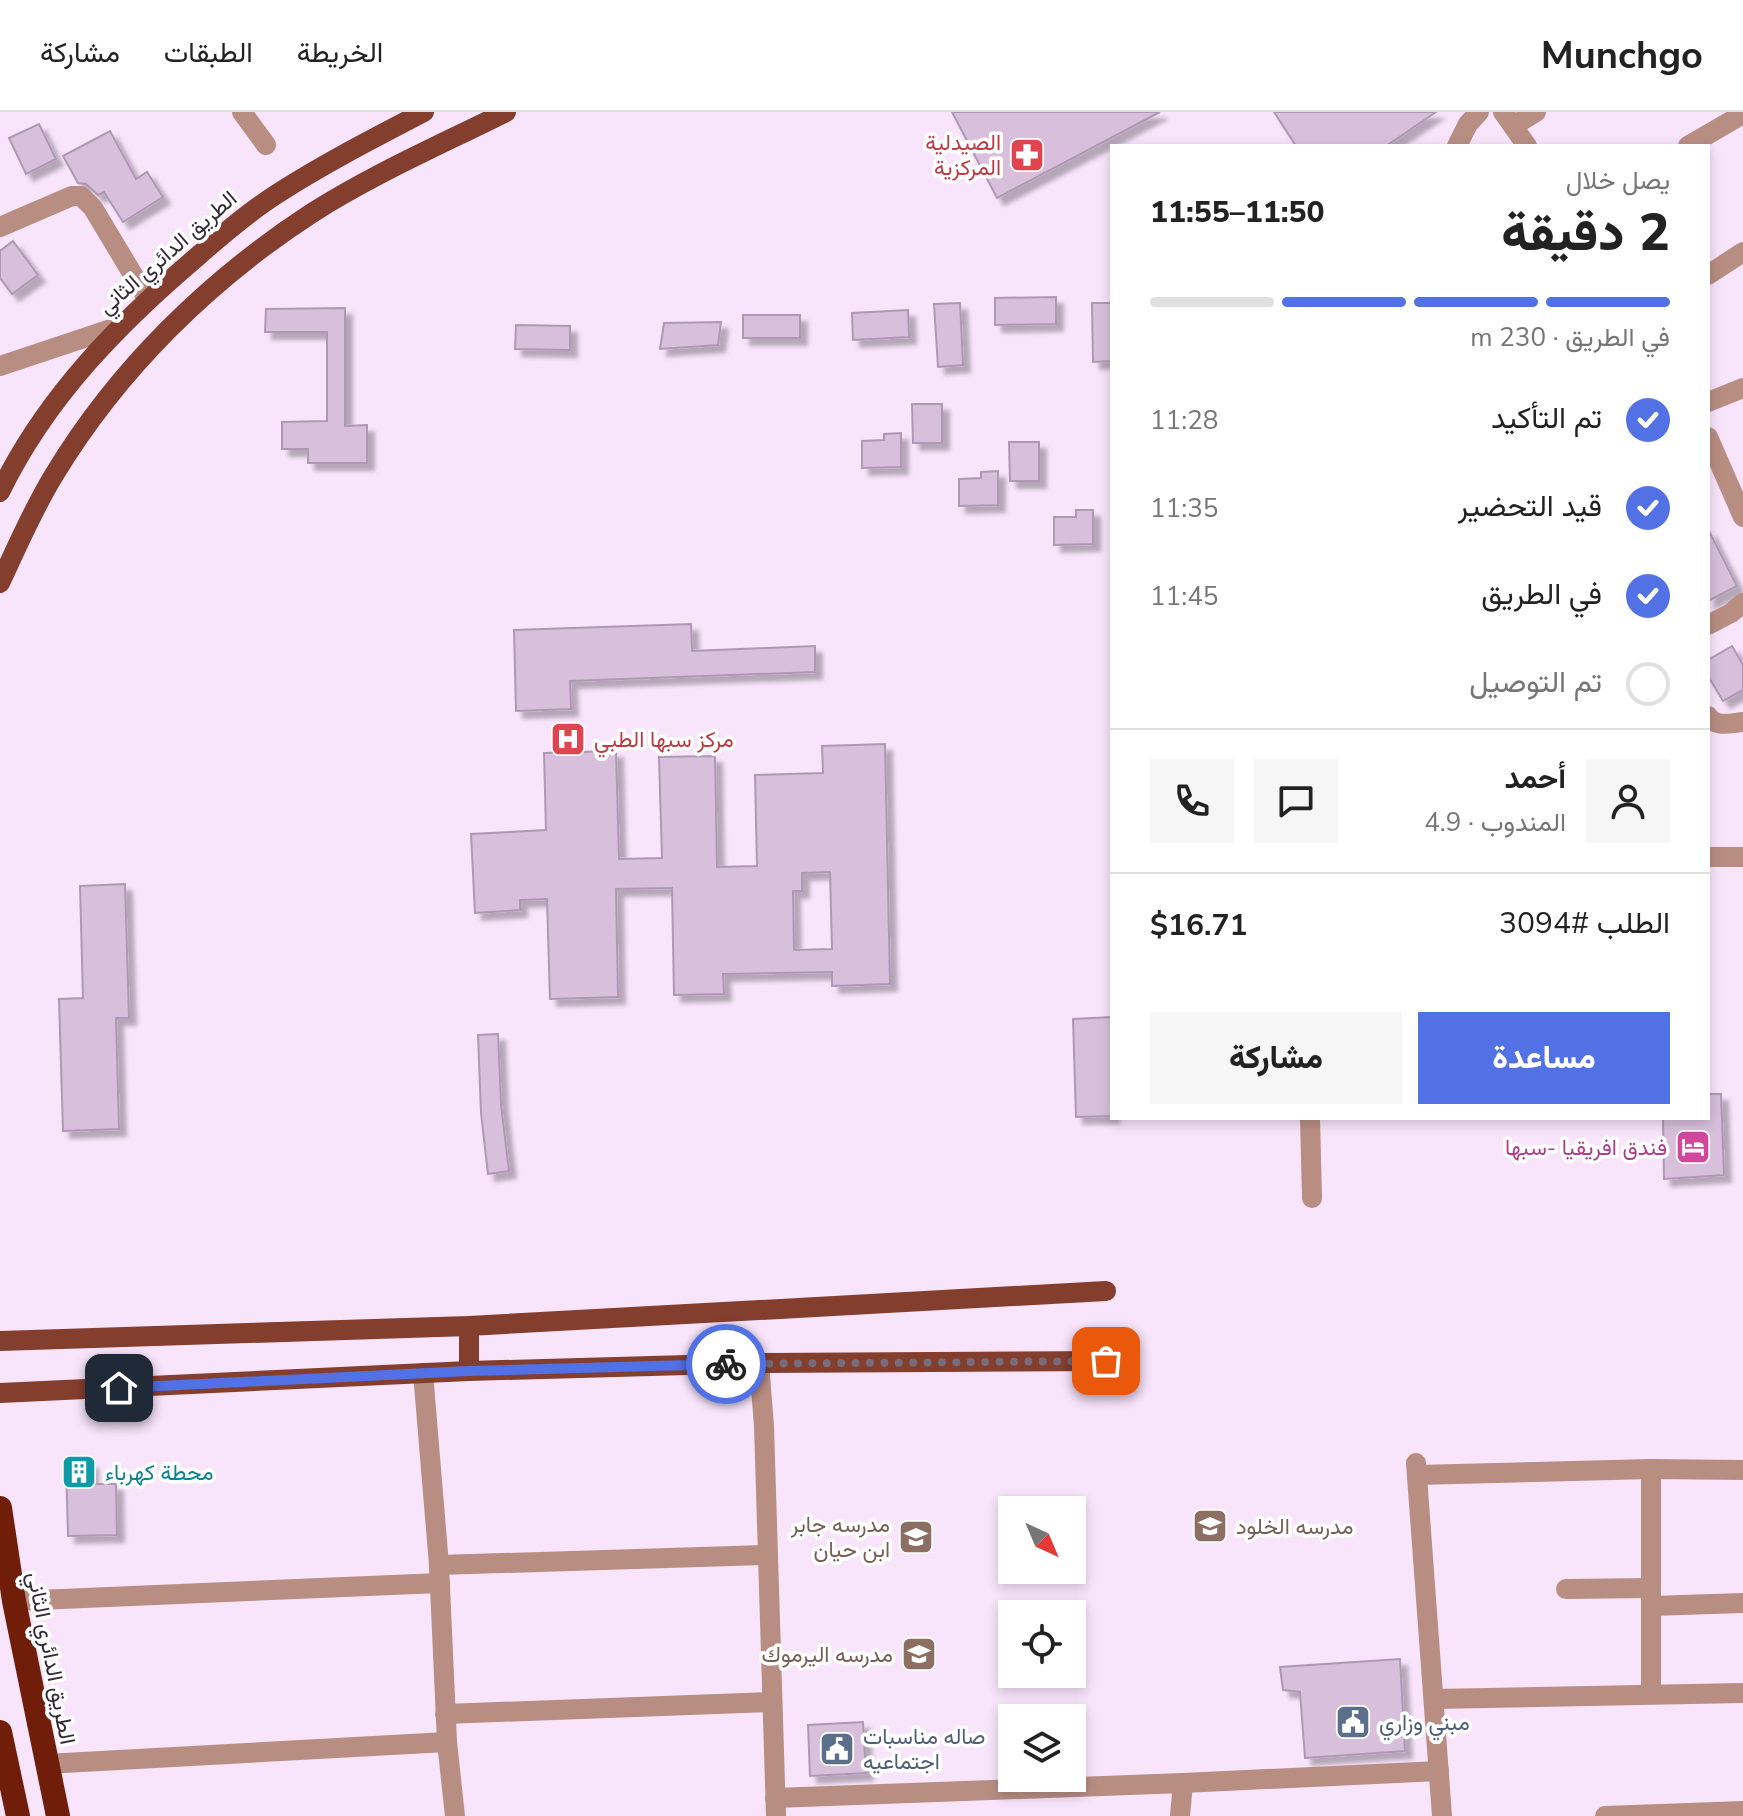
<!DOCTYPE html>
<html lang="ar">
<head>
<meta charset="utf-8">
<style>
  :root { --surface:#fff; --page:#f6f6f6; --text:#222; --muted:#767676; --line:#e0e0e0; --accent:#5171e5 }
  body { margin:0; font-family:"Nunito Sans",Vazirmatn,sans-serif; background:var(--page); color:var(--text); direction:rtl; height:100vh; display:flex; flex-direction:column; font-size:30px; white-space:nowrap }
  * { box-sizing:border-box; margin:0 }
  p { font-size:26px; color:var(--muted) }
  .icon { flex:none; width:44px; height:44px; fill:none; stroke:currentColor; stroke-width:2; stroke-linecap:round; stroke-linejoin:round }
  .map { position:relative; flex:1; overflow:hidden; direction:ltr }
  .side { position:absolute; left:1110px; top:32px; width:600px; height:976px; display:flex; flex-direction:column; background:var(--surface); border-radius:0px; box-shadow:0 4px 12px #0003; direction:rtl }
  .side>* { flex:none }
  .needle { width:52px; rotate:136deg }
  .fabs { position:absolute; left:998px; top:1384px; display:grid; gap:16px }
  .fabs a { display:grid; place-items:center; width:88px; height:88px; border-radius:0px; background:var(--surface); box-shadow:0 4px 12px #0003; font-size:40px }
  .pin { position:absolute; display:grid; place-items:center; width:68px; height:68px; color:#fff; margin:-34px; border-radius:16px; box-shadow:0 4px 12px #0006 }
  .courier { position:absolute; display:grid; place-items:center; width:80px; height:80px; margin:-40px; border:6px solid #5171e5; border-radius:50%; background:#fff; color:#222; box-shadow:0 2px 10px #0007 }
  .head em { font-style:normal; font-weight:800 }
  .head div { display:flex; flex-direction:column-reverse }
  .head { display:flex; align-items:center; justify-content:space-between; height:136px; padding:0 40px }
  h1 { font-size:52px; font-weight:800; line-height:60px }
  .bar { display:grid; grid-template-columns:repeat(4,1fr); gap:12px 8px; align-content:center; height:96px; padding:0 40px }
  .bar i { height:10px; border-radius:6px; background:var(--line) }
  .bar .on { background:var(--accent) }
  .bar p { grid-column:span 4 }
  .line { display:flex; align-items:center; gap:20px; padding:0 40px; border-top:2px solid var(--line) }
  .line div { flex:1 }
  .round { display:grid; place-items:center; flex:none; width:84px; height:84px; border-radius:0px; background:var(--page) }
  ol { padding:0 40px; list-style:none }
  li { display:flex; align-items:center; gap:24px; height:88px }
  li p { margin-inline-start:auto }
  li .icon { padding:8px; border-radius:50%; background:var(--accent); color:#fff; stroke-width:4 }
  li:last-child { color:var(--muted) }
  li i { width:44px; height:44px; border:4px solid var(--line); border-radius:50% }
  .primary-button { display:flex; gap:16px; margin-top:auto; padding:16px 40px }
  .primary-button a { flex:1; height:92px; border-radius:0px; background:var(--accent); color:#fff; font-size:32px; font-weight:800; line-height:92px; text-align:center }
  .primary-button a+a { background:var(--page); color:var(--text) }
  header { display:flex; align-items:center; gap:48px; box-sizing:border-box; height:112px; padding:0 40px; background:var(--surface); border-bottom:2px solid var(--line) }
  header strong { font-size:38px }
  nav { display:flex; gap:44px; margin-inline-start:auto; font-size:28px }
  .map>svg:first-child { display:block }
  .building { fill:#d8c0dc; stroke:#af98b3; stroke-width:2; fill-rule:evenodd; filter:url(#shadow) }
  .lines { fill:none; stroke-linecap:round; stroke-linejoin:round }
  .minor { stroke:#b88e83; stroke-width:20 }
  .major { stroke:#843e2e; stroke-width:20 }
  .highway { stroke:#701d0a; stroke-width:24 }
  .done { stroke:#786b7a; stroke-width:8; stroke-dasharray:0 14.4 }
  .route { stroke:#5171e5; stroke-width:10 }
  .labels { text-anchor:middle; stroke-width:7; stroke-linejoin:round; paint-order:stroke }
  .health-label { font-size:22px; fill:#be3a42; stroke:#fff; text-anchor:end }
  .street-label { font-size:22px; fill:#332a35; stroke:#fff }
  .hotel-label { font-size:22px; fill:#b23c85; stroke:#fff; text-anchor:end }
  .culture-label { font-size:22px; fill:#0d838f; stroke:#fff; text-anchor:start }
  .education-label { font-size:22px; fill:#785e54; stroke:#fff; text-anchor:end }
  .service-label { font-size:22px; fill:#4e5e75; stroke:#fff; text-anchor:start }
</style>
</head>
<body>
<header>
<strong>Munchgo</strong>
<nav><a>الخريطة</a><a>الطبقات</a><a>مشاركة</a></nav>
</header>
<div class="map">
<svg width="1743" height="1704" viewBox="0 0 1743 1704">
  <defs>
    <filter id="shadow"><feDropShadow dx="7" dy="7" stdDeviation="2" flood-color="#0004"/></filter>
  </defs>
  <rect width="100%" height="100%" fill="#f8e4fb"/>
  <g class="building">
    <polygon points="952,0 1160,0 997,86"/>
    <polygon points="1274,0 1436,0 1386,34 1296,34"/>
    <polygon points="39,12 56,47 26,62 9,26"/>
    <polygon points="110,19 136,67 147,60 163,85 123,110 104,80 98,83 86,72 78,71 63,44"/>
    <polygon points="13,129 38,163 12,182 0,166 0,139"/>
    <polygon points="1056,185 1056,212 995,213 995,186"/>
    <polygon points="960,191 963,253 938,255 934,192"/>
    <polygon points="1092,191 1112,191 1112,249 1093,250"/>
    <polygon points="345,196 345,314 367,313 367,351 308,351 308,337 282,337 282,310 327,309 327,220 265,220 266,197"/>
    <polygon points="908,198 909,225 853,228 852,201"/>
    <rect x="743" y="203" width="57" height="23"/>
    <polygon points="721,210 718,233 660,237 664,211"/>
    <polygon points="516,213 570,214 570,238 515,237"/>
    <polygon points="912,292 942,292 942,331 913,331"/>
    <polygon points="901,321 901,355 862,356 862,329 884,328 884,322"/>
    <polygon points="1009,330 1039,330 1039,369 1010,369"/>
    <polygon points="998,359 998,393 959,394 959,367 981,366 981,360"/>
    <polygon points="1076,398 1093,398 1093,432 1054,433 1054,405 1076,405"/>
    <polygon points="1708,417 1737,474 1708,489"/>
    <polygon points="691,512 692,539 815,534 815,560 570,569 571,597 516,599 514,518"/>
    <polygon points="1732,534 1743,553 1743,578 1723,589 1708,564 1708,548"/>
    <path d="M 885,632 L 890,872 L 832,874 L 832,860 L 723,862 L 724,882 L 674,883 L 672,776 L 616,777 L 618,885 L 550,887 L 547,787 L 520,788 L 520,798 L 475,801 L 471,722 L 546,718 L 544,641 L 616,639 L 619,747 L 662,746 L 659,645 L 715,644 L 717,755 L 757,754 L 755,663 L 823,661 L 822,634 ZM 830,760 L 832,837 L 794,838 L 793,779 L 802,779 L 802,761 Z"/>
    <polygon points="125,772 129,906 116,906 119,1017 63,1019 59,887 83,886 80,774"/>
    <polygon points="1112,905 1112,1004 1076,1005 1073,907"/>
    <polygon points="498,922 501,993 509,1059 488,1062 481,1001 478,923"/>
    <polygon points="1708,982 1721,982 1724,1063 1664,1067 1663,1006 1708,1006"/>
    <polygon points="91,1350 91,1372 116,1372 117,1423 68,1424 66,1351"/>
    <polygon points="1400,1547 1405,1639 1305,1646 1300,1580 1283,1578 1280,1555"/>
    <polygon points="863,1610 866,1661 810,1664 808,1613"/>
  </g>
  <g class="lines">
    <g class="minor">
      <polyline points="242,0 266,33"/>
      <polyline points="1503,0 1527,34"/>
      <polyline points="1513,14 1536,0"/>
      <polyline points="1457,34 1468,12 1479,0"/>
      <polyline points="1688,34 1743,2"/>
      <polyline points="0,115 72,84 81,84 93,96 147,186"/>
      <polyline points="1708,163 1743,140"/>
      <polyline points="0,254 117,215"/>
      <polyline points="1708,290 1743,276"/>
      <polyline points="1708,325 1743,405"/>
      <polyline points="1708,513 1731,501 1743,491"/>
      <path d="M 1708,604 C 1715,616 1731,611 1743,610"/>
      <polyline points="1708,745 1743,745"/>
      <polyline points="1310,1006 1312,1086"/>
      <polyline points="759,1251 764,1314 776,1704"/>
      <polyline points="423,1261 439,1453 447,1630 455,1704"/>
      <polyline points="1416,1351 1442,1704"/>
      <polyline points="1651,1357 1651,1582"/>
      <polyline points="1417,1363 1651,1357 1743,1358"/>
      <polyline points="439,1453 767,1443"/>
      <polyline points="1566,1477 1651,1476"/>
      <polyline points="14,1489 440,1471"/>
      <polyline points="1651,1494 1743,1491"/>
      <polyline points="1434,1587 1743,1581"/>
      <polyline points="445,1602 772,1590"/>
      <polyline points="46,1652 447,1630"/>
      <polyline points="775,1686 1183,1671 1439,1659"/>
      <polyline points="1180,1704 1183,1671"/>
      <polyline points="1605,1704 1743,1699"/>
    </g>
    <g class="major">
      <path d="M 0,380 C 46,285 119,211 198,144 C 224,121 251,98 280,80 C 327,50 376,25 424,0"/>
      <path d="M 0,471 C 17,435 33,397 54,363 C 118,257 209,168 312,101 C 373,62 442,32 506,0"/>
      <polyline points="0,1229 469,1214 1106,1179"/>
      <polyline points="469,1259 469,1214"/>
      <polyline points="0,1281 469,1259 759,1251 1106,1249"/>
    </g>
    <g class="highway">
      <polyline points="0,1396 14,1489 58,1704"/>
      <polyline points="0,1620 18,1704"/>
    </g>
  </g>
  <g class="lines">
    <polyline class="done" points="726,1252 1106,1249"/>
    <polyline class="route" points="119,1276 469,1259 726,1252"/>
  </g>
  <defs>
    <g id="pharmacy-square" transform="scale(1.8)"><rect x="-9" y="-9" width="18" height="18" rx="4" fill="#e0444e" stroke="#fff"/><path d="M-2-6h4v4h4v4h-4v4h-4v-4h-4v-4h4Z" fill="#fff"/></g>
    <g id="hospital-square" transform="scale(1.8)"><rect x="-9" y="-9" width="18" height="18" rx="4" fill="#e0444e" stroke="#fff"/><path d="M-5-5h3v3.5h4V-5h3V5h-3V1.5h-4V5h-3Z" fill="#fff"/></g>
    <g id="hotel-square" transform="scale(1.8)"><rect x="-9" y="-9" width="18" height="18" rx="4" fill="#d1479c" stroke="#fff"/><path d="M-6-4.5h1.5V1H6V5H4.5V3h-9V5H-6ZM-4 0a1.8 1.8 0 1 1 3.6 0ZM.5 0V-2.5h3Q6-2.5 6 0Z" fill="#fff"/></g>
    <g id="building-square" transform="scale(1.8)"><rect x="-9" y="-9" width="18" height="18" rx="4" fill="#0f9aa8" stroke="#fff"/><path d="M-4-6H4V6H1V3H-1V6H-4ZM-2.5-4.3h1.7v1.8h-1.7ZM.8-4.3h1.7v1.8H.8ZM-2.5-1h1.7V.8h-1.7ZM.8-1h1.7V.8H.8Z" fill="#fff"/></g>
    <g id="school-square" transform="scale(1.8)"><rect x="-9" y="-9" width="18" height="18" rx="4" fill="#8d6e63" stroke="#fff"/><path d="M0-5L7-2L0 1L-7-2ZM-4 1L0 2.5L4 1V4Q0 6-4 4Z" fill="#fff"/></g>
    <g id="civic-square" transform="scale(1.8)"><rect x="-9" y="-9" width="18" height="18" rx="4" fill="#5c6f8a" stroke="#fff"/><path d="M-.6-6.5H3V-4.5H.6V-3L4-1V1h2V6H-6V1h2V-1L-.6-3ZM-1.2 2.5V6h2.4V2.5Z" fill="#fff"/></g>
  </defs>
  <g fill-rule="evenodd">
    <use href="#pharmacy-square" x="1027" y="43"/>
    <use href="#hospital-square" x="568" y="627"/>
    <use href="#hotel-square" x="1693" y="1035"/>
    <use href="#building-square" x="79" y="1360"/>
    <use href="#school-square" x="1210" y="1414"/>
    <use href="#school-square" x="916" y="1425"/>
    <use href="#school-square" x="919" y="1542"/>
    <use href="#civic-square" x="1353" y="1610"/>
    <use href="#civic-square" x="837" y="1637"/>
  </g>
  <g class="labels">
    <g class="health-label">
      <text x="1001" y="38">الصيدلية<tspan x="1001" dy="25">المركزية</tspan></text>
      <text x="594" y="635" text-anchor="start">مركز سبها الطبي</text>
    </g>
    <g class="street-label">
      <text transform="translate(167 140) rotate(-41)" y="8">الطريق الدائري الثاني</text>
      <text transform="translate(52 1546) rotate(79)" y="8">الطريق الدائري الثاني</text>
    </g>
    <g class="hotel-label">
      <text x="1667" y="1043">فندق افريقيا -سبها</text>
    </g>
    <g class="culture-label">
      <text x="105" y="1368">محطة كهرباء</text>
    </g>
    <g class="education-label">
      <text x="890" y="1420">مدرسه جابر<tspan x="890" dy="25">ابن حيان</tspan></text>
      <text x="1236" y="1422" text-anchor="start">مدرسه الخلود</text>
      <text x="893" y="1550">مدرسه اليرموك</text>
    </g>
    <g class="service-label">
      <text x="1379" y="1618">مبني وزاري</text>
      <text x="863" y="1632">صاله مناسبات<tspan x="863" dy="25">اجتماعيه</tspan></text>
    </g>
  </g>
</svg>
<div class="fabs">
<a><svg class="needle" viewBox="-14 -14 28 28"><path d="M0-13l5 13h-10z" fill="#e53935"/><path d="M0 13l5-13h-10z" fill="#767676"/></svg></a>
<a><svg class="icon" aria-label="locate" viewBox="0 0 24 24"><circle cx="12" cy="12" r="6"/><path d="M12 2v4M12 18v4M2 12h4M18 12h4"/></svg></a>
<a><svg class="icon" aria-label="layers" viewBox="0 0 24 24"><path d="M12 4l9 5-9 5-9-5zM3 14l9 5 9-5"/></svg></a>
</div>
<div class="pin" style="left:1106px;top:1249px;background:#ea580c"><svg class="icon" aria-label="bag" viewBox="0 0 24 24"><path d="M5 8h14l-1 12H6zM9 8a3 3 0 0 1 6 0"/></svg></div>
<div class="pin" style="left:119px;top:1276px;background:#1f2937"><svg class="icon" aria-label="home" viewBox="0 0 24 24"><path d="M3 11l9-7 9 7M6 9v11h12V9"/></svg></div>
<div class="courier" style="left:726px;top:1252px"><svg class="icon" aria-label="bike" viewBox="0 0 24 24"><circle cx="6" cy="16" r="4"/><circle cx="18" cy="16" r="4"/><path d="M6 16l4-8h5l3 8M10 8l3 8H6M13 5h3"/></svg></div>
<section class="side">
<div class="head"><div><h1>2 دقيقة</h1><p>يصل خلال</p></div><em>11:50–11:55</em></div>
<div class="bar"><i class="on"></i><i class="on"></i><i class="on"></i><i></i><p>في الطريق · 230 m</p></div>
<ol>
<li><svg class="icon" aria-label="check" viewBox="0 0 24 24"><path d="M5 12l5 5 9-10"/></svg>تم التأكيد<p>11:28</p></li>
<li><svg class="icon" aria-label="check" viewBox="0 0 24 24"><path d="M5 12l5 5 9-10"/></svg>قيد التحضير<p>11:35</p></li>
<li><svg class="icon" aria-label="check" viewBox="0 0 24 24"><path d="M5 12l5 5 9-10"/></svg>في الطريق<p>11:45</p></li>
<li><i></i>تم التوصيل</li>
</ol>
<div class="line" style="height:144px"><a class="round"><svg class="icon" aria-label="person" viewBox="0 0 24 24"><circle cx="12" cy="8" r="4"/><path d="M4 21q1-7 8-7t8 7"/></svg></a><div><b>أحمد</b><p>المندوب · 4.9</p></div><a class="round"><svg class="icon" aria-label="chat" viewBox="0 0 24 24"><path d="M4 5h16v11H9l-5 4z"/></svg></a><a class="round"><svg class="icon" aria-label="phone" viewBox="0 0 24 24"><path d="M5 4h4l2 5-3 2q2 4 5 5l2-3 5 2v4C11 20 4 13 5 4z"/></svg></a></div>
<div class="line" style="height:104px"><div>الطلب #3094</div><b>$16.71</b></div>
<div class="primary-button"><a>مساعدة</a><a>مشاركة</a></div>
</section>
</div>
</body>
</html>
